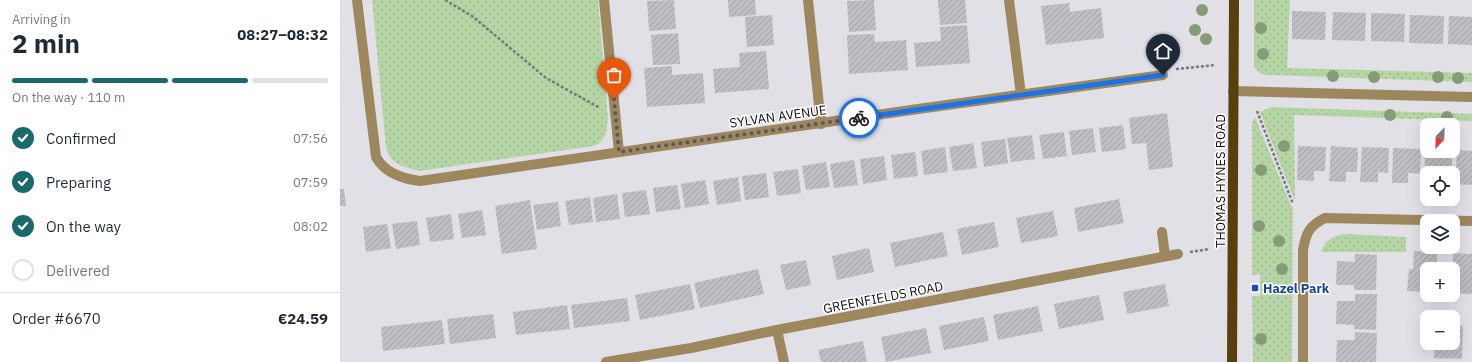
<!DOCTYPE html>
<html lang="en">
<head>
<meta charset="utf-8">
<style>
  :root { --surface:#fff; --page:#f6f6f7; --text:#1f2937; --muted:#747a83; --line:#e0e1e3; --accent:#1c696d }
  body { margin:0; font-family:"IBM Plex Sans",sans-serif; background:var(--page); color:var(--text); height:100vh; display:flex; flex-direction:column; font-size:15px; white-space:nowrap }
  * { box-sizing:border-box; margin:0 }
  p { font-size:13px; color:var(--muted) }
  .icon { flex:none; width:22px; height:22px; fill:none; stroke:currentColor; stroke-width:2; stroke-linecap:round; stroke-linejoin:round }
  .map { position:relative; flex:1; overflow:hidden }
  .sheet { display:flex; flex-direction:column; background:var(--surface); width:340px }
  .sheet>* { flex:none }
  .needle { width:26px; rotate:203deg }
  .buttons { position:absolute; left:1080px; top:118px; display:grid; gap:8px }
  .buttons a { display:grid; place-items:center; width:40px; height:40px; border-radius:8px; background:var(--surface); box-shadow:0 4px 16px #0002; font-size:20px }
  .pin { position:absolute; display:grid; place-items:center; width:34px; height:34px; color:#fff; margin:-41px -17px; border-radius:50% 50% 50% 0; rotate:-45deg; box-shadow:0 0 4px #0007 }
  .pin .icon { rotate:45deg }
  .courier { position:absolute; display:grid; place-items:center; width:40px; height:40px; margin:-20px; border:3px solid #1a73e8; border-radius:50%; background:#fff; color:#222; box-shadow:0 1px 5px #0007 }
  .head em { font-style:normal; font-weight:800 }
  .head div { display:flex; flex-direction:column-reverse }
  .head { display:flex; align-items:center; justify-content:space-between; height:68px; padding:0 12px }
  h1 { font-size:26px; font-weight:800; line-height:30px }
  .bar { display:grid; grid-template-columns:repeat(4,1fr); gap:6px 4px; align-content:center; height:48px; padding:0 12px }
  .bar i { height:5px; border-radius:3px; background:var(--line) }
  .bar .current { background:var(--accent) }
  .bar p { grid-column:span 4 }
  .line { display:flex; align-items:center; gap:10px; padding:0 12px; border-top:1px solid var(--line) }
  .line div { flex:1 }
  ol { padding:0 12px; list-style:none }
  li { display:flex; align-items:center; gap:12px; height:44px }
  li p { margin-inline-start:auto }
  li .icon { padding:4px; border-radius:50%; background:var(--accent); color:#fff; stroke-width:4 }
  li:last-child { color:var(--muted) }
  li i { width:22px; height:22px; border:2px solid var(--line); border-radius:50% }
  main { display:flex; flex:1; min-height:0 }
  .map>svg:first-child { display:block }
  .grass { fill:url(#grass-dots) }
  .building { fill:url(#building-hatch) }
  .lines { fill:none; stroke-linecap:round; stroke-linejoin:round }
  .path { stroke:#79787c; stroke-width:2.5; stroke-dasharray:3 2; stroke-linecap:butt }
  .minor { stroke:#9d875d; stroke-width:10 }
  .major { stroke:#57400d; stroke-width:10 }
  .tree { fill:#869c78 }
  .done { stroke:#58575b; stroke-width:4; stroke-dasharray:0 7.2 }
  .route { stroke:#1a73e8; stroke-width:5 }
  .transit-dot { fill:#1a4fb4; stroke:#fff; stroke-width:1.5 }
  .labels { text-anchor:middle; stroke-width:3; stroke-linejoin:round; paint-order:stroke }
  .street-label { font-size:13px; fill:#0e0d0f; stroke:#fff }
  .transit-label { font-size:13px; font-weight:bold; fill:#164399; stroke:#fff; text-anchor:start }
</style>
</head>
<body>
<main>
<section class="sheet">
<div class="head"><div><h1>2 min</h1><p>Arriving in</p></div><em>08:27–08:32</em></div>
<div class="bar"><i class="current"></i><i class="current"></i><i class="current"></i><i></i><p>On the way · 110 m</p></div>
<ol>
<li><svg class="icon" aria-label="check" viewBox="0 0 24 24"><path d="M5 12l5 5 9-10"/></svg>Confirmed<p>07:56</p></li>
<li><svg class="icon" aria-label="check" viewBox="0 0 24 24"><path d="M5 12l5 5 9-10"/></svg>Preparing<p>07:59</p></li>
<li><svg class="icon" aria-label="check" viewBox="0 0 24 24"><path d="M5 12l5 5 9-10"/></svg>On the way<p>08:02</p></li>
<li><i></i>Delivered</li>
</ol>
<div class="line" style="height:52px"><div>Order #6670</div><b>€24.59</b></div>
</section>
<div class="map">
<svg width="1132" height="362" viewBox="0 0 1132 362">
  <defs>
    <pattern id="grass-dots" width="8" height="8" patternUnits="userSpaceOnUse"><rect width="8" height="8" fill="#b6d5a5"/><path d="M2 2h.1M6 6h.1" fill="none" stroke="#9bb68d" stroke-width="1.8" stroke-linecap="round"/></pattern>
    <pattern id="building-hatch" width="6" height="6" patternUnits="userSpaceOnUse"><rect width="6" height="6" fill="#bfbec4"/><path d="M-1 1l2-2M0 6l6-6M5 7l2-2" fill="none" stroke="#a3a2a7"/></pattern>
  </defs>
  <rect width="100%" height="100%" fill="#e1e0e7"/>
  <g class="grass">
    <path d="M 32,0 L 258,0 L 268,119 C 266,132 267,140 254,146 L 79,171 C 62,166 53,166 46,148 Z"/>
    <polygon points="914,0 950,0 947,68 1132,73 1132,82 927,75 921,74 914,67"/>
    <polygon points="931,107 1132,114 1132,121 954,115 955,201 920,112"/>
    <polygon points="915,117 951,206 953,207 952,362 913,362 912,296 920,296 920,274 912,275 912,123"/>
    <path d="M 1007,234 L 1066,237 L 1066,252 L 981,252 C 985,239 995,235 1007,234 Z"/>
  </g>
  <g class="building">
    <polygon points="334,0 336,29 309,31 307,1"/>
    <polygon points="388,0 415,0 416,15 389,17"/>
    <polygon points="534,0 536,30 509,32 507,1"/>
    <polygon points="598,0 625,0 627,23 600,25"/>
    <polygon points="729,3 730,12 761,8 764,38 706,45 701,6"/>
    <polygon points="952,11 986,12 985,40 952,39"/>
    <polygon points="993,12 1026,13 1025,41 992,40"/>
    <polygon points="1031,13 1065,14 1064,42 1031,41"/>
    <polygon points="432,15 434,45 407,47 405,17"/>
    <polygon points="1070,15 1104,16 1103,44 1069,43"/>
    <polygon points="1109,16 1132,17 1132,45 1108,44"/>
    <polygon points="627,25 630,63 576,67 574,43 601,41 600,27"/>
    <polygon points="338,33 340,64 313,65 311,35"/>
    <polygon points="534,34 535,42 566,40 568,70 509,74 507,35"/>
    <polygon points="426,51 429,89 375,93 373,69 400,67 399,53"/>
    <polygon points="332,66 332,75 363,73 365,103 307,107 304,68"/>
    <polygon points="827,113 833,167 809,170 806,143 792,144 789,118"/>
    <polygon points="783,125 786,149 762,152 759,128"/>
    <polygon points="753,128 756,152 732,155 729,131"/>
    <polygon points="724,132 727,156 703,159 699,135"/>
    <polygon points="692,135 695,159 671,162 667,138"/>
    <polygon points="665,139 668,163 644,167 641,142"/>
    <polygon points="633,143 637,168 613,171 609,147"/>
    <polygon points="958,146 986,147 985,171 974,171 974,181 957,180"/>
    <polygon points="991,146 1018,148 1017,172 1006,172 1006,182 989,181"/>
    <polygon points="605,147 608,172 584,175 581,151"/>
    <polygon points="1022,147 1049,148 1048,173 1038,172 1038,182 1020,182"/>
    <polygon points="1053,148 1081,149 1080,174 1068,173 1068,183 1052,183"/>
    <polygon points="1085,149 1087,149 1087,151 1112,151 1112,173 1087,173 1087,183 1084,183"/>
    <polygon points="1117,150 1132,151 1132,185 1115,184"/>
    <polygon points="575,152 578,176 554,179 551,155"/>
    <polygon points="544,156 547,180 523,184 520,159"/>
    <polygon points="514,160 518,185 494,188 490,164"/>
    <polygon points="486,162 490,187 466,190 462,166"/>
    <polygon points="458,169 461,193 437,196 433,172"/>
    <polygon points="426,173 429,197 405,200 402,176"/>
    <polygon points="398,177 401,201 377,205 373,181"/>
    <polygon points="365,180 369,204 345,208 341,184"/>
    <polygon points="337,185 341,209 316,212 313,188"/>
    <polygon points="0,189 4,189 6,206 0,206"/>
    <polygon points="306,190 310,214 285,217 282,193"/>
    <polygon points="277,194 280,219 256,222 253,198"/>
    <polygon points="250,197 253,222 229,225 225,201"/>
    <polygon points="779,199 784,223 738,232 734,208"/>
    <polygon points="190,200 197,249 162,254 155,206"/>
    <polygon points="218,202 221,226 197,230 193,205"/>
    <polygon points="142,210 146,235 122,238 118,214"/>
    <polygon points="713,211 718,236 681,243 676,218"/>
    <polygon points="111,214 114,239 90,242 86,218"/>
    <polygon points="77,221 80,245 56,249 52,224"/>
    <polygon points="654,222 659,247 622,255 617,229"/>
    <polygon points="47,224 51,248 26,252 23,227"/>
    <polygon points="603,232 608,256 555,267 550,243"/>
    <polygon points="529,248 534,272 497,280 492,256"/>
    <polygon points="1074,251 1097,252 1097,269 1087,269 1087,292 1067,291 1069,269 1073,269"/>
    <polygon points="1113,253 1132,254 1132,294 1113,293"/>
    <polygon points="1015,254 1037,255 1036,290 1014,290 1014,285 996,285 997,261 1015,262"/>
    <polygon points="466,260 471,285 446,290 440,265"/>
    <polygon points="418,269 424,294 360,308 354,283"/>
    <polygon points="350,284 355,309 300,320 295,295"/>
    <polygon points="825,284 829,306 787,314 783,292"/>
    <polygon points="1015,294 1037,294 1036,330 1014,329 1014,325 996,324 997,301 1015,301"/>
    <polygon points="759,295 764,320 719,329 714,304"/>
    <polygon points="287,298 290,321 234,328 231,305"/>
    <polygon points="227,305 230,329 176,335 173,312"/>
    <polygon points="698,306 703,331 658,340 653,315"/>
    <polygon points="153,314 156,338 110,344 107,319"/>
    <polygon points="644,317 649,341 604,350 599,326"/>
    <polygon points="102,320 105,344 43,351 41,327"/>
    <polygon points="1113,325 1123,326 1122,359 1094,358 1095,343 1113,343"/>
    <polygon points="586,328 591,353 546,362 541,337"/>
    <polygon points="1015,332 1037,333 1036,362 996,362 997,340 1015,340"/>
    <polygon points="523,341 527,362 481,362 478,350"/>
  </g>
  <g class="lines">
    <g class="path">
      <polyline points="105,0 132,16 206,78 260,108"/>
      <polyline points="836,69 875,65"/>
      <polyline points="917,111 953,204"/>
      <polyline points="850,252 870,249"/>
    </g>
    <g class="minor">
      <path d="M 17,0 L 36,157 C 45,173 63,179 80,181 L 578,109 L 823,75"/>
      <polyline points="264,0 279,152"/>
      <polyline points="468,0 481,124"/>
      <polyline points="669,0 681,95"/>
      <polyline points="893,91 1132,97"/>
      <polyline points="822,232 825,256"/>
      <polyline points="437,330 444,362"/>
      <polyline points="266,362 351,348 437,330 838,254"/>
      <path d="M 963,362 L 963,250 C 966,233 969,226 985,218 L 1132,221"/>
    </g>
    <polyline class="major" points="892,362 894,0"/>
  </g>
  <g class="tree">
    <circle cx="862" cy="10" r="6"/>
    <circle cx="921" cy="28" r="6"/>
    <circle cx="855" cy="30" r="6"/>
    <circle cx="866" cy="39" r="6"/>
    <circle cx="923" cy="54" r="6"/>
    <circle cx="993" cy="76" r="6"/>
    <circle cx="1034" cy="77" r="6"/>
    <circle cx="1098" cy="77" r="6"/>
    <circle cx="1118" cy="78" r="6"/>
    <circle cx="1050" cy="115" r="6"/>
    <circle cx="1107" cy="117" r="6"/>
    <circle cx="944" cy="146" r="6"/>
    <circle cx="921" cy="170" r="6"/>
    <circle cx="919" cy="226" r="6"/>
    <circle cx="939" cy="241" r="6"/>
    <circle cx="942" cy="269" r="6"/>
    <circle cx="921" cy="339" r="6"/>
  </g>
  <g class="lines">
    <polyline class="done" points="274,99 279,152 519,118"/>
    <polyline class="route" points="519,118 823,75"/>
  </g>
  <rect class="transit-dot" x="911" y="284" width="8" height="8" rx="2"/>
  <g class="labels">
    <g class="street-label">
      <text transform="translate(438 116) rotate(-8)" y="5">SYLVAN AVENUE</text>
      <text transform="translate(880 181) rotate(-90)" y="5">THOMAS HYNES ROAD</text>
      <text transform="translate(543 297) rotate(-11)" y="5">GREENFIELDS ROAD</text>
    </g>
    <g class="transit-label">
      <text x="923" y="293">Hazel Park</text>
    </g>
  </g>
</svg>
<div class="buttons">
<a><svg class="needle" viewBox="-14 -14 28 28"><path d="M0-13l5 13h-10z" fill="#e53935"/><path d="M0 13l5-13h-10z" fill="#747a83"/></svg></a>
<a><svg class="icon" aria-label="locate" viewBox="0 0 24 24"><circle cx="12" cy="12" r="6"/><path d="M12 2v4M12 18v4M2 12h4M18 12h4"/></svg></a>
<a><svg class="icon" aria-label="layers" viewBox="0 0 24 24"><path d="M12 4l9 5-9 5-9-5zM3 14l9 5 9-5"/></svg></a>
<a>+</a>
<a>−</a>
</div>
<div class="pin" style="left:274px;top:99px;background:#ea580c"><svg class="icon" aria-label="bag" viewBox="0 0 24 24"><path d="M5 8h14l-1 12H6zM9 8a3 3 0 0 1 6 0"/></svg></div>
<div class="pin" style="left:823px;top:75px;background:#1f2937"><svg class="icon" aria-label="home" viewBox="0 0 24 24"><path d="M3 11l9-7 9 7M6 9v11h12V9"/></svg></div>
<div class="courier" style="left:519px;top:118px"><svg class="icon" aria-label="bike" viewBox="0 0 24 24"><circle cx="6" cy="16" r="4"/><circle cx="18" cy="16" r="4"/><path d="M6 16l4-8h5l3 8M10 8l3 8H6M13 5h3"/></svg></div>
</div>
</main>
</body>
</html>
